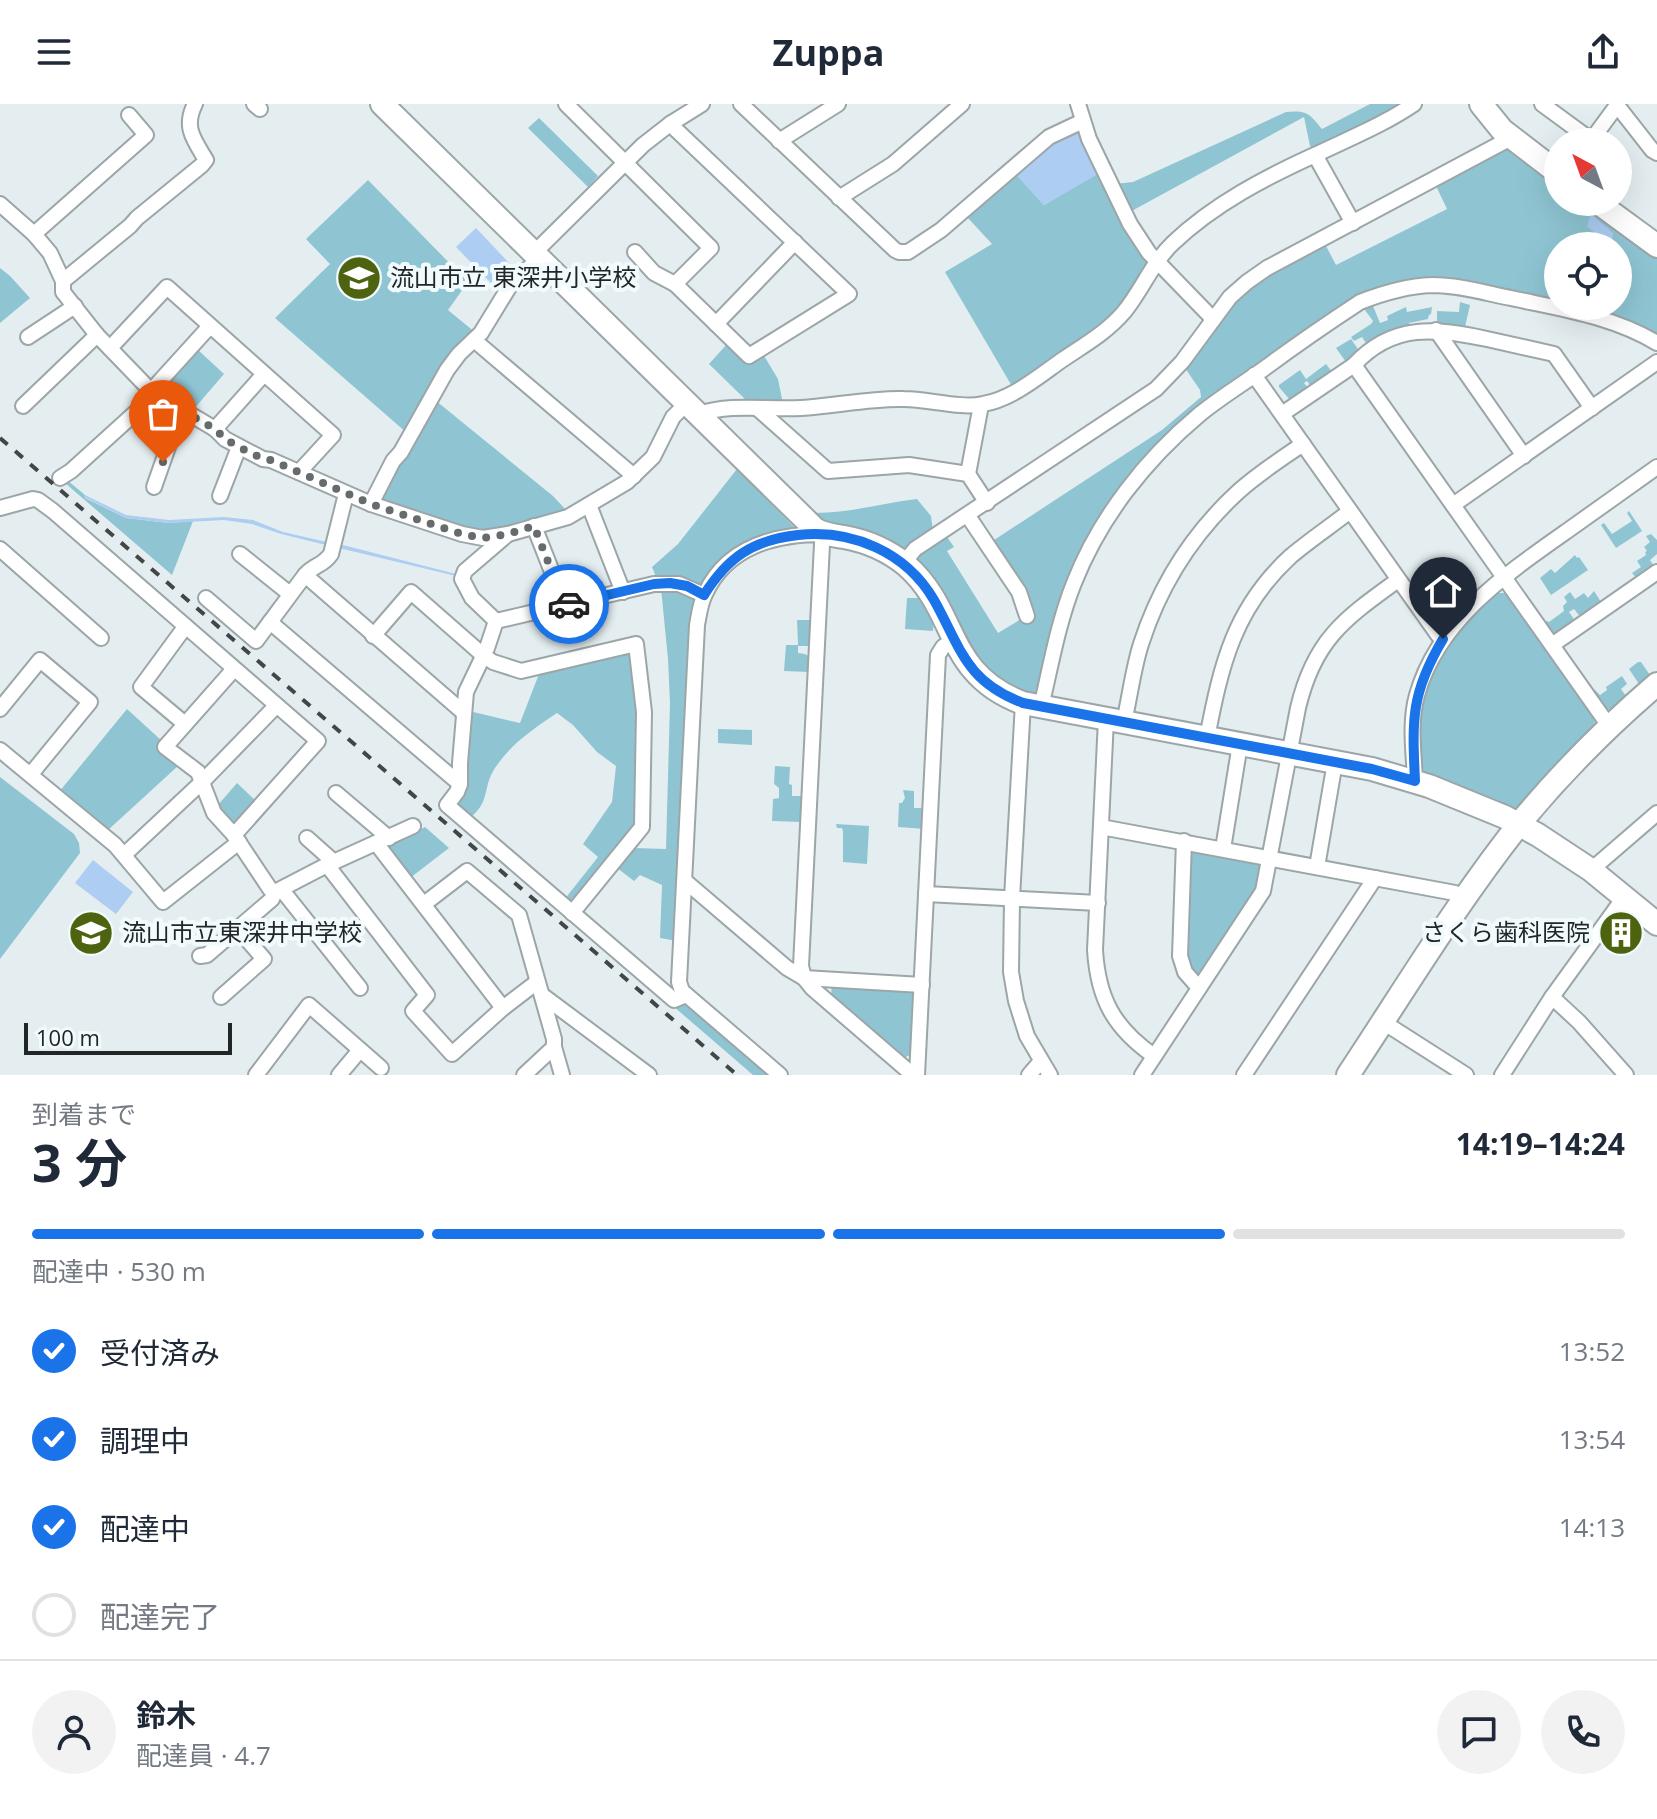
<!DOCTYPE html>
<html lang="ja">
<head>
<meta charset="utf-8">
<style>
  :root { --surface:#fff; --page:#f2f2f3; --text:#1f2937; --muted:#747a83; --line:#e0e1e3; --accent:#1a73e8 }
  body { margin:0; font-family:"Open Sans","Noto Sans JP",sans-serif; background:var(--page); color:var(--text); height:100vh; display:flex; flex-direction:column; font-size:30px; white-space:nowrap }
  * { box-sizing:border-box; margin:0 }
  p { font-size:26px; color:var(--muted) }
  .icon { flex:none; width:44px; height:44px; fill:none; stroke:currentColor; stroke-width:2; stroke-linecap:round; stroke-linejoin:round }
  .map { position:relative; height:971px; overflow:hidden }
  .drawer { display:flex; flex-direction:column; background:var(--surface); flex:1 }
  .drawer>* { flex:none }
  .needle { width:52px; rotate:319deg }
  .tools { position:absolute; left:1544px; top:24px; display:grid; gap:16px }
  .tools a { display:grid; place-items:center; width:88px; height:88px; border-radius:50%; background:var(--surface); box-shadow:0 8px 32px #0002; font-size:40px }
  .scale { position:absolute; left:24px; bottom:20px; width:208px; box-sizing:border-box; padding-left:8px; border:4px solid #222627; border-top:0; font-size:22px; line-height:28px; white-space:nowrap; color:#222627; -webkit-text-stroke:6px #f1fbfe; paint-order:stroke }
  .pin { position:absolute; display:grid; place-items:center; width:68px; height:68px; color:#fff; margin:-82px -34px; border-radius:50% 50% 50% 0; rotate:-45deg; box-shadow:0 0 8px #0007 }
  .pin .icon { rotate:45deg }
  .courier { position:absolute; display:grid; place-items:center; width:80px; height:80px; margin:-40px; border:6px solid #1a73e8; border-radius:50%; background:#fff; color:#222; box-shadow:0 2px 10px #0007 }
  .head em { font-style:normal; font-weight:700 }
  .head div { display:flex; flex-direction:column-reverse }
  .head { display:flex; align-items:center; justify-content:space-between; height:136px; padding:0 32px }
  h1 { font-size:52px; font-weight:700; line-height:60px }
  .bar { display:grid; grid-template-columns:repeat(4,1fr); gap:12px 8px; align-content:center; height:96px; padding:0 32px }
  .bar i { height:10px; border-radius:6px; background:var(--line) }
  .bar .active { background:var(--accent) }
  .bar p { grid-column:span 4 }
  .line { display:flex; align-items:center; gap:20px; padding:0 32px; border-top:2px solid var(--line) }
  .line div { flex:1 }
  .round { display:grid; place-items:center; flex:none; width:84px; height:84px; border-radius:42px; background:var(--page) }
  ol { padding:0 32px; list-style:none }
  li { display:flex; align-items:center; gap:24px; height:88px }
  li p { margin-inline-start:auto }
  li .icon { padding:8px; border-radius:50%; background:var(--accent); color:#fff; stroke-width:4 }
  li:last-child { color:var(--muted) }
  li i { width:44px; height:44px; border:4px solid var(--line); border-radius:50% }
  header { display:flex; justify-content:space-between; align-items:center; height:104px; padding:0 32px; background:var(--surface); font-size:36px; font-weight:700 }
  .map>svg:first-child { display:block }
  .green { fill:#8fc5d3 }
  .water { fill:#adcdf2 }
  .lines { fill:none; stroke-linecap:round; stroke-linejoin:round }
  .street-casing { stroke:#9ca5a8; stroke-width:18 }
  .secondary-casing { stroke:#9ca5a8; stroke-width:26 }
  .street { stroke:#fff; stroke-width:14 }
  .secondary { stroke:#fff; stroke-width:22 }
  .rail { stroke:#414647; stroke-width:4; stroke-dasharray:10 10; stroke-linecap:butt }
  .done { stroke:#666c6d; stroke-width:8; stroke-dasharray:0 14.4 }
  .route { stroke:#1a73e8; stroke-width:10 }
  .labels { text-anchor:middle; stroke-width:8; stroke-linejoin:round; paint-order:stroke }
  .poi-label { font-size:24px; fill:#222627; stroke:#f1fbfe; text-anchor:start }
</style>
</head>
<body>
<header><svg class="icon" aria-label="menu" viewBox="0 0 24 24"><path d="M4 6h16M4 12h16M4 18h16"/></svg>Zuppa<svg class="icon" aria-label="share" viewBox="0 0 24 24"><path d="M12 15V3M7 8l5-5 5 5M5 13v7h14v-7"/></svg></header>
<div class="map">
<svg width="1657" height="971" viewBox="0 0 1657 971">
  <rect width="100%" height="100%" fill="#e4eef0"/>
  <g class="green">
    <path d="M 1370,0 L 1405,0 L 1314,45 L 1310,42 L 1304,13 L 1128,109 L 1115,80 L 1133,78 L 1286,8 C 1307,6 1309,9 1322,25 Z"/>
    <polygon points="539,14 598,72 588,83 528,24"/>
    <polygon points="1504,45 1510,46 1558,81 1558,98 1581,98 1657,154 1657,234 1564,202 1618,202 1618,142 1558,142 1558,201 1402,179 1208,299 1097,422 1040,588 1033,592 987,570 917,461 919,451 947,433 954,443 947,447 998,529 1031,509 991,438 1162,326 1201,293 1200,286 1185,264 1235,196 1263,174 1325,140 1336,161 1447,105 1436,82"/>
    <polygon points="1100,68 1150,158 1125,198 1089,233 1013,284 945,168 992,140 967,113 1016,70 1044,101"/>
    <polygon points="368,76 468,178 448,206 476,229 407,329 275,214 330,160 306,135"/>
    <polygon points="0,164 10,172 30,194 0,219"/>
    <polygon points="1371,197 1380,219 1388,216 1387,212 1406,203 1407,208 1432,203 1431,210 1429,211 1428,215 1409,219 1410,225 1368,242 1362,233 1354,237 1351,233 1371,220 1373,217 1362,202"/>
    <polygon points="1460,198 1470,201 1464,227 1437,223 1437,207 1459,208"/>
    <polygon points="1351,235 1360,248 1346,258 1336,244"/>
    <polygon points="727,240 748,260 763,250 778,275 783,300 749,299 709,260"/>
    <polygon points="197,245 224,270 193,306 163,290 162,283"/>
    <polygon points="1326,260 1332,268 1311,282 1307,277 1304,279 1308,284 1290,296 1279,283 1279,281 1300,266 1306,275"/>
    <polygon points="435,296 553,392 567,407 492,429 481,430 385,400 382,393"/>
    <polygon points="737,365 798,427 776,429 704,483 656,473 652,463 678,440"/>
    <polygon points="67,376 85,391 85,394 126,414 169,419 193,417 172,471 65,379"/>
    <path d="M 917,395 L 931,412 L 933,427 L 908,443 L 897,446 L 827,419 L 815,409 C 850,409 883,399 917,395 Z"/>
    <polygon points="1629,407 1642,427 1616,444 1601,421 1604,419 1612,430 1632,417 1627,409"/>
    <polygon points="1651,430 1657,436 1657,450 1650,456 1655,464 1638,476 1632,469 1641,463 1637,457 1646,451 1645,448 1647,447 1644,443 1650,438 1646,432"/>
    <polygon points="1575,451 1577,454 1579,453 1588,466 1551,491 1540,474 1551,465 1555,469"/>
    <polygon points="669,482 696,491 677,837 660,834 662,781 640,771 634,777 617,764 633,744 666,745 670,599 668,555 661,484"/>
    <polygon points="1594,487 1603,501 1582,515 1574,505 1569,508 1576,518 1559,532 1551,530 1544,519 1547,517 1549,518 1564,507 1563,502 1567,498 1564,493 1570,488 1575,495 1584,489 1588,494"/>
    <path d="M 1495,489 L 1507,489 L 1595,614 L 1594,626 L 1522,706 L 1507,706 L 1427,672 C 1416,657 1419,650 1419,632 C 1420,563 1450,535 1495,489 Z"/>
    <polygon points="907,494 923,494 934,515 933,527 905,525"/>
    <polygon points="797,516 812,516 811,542 798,542 798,549 805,550 810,553 809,568 784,567 786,541 798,541"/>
    <path d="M 626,549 L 631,553 L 636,606 L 635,721 L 574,796 L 564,796 L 598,753 L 583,740 L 612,698 L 616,662 L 597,648 L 573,621 L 557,609 C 533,625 511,640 495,664 C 482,684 491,697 470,714 L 457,705 L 462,691 L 469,607 L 520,619 L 539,570 Z"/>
    <polygon points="1638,558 1641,558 1652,574 1641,583 1629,565"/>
    <polygon points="1622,572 1627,580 1621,585 1628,595 1616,606 1604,605 1592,589 1595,586 1600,591 1607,586 1606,583"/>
    <polygon points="127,605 162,637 157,644 179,661 107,727 59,688"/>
    <polygon points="718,625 752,626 752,641 718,639"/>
    <polygon points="775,662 790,663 789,680 792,681 792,692 803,692 802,718 772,717 773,695 779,694 779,684 774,680"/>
    <polygon points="0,673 74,730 79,739 80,749 0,855"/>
    <polygon points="237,679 257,698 238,719 232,720 218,701"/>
    <polygon points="903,686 914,687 914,704 926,704 925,725 898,723 899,699 902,699 905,694"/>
    <polygon points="836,720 869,722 867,760 843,758 843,727 842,724 837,724"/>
    <polygon points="425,723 449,744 410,774 388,747 389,741"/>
    <polygon points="1193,744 1258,756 1262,762 1255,788 1200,871 1194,872 1184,858 1188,748"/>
    <polygon points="832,879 913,884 917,889 915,949 903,954 831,892"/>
    <polygon points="685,898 770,971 753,971 673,902"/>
  </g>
  <g class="water">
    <polygon points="1075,27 1081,30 1098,70 1044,101 1016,70 1053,39"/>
    <polygon points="1591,110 1613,129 1612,142 1609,142 1587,122"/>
    <polygon points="476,124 511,161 492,180 456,143"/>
    <polygon points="85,391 126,411 169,416 224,413 253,416 283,428 331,439 330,442 281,430 252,420 224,416 169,419 126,414 84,393"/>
    <polygon points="339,440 456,470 456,472 339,444"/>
    <polygon points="93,756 133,788 116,810 75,779"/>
  </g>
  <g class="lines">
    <g class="street-casing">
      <g id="street">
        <path d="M 195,0 C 183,23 194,36 206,56 L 202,61 L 137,114 L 130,122 L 63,177 L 63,188 L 97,231 L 151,287 L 215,325 L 225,335 L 263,355 L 271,356 L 371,400 L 462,430 L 483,434 L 508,430 L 568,413 L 627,378 L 653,353 L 673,313 L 687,299"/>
        <polyline points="254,0 260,5"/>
        <polyline points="566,0 711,144 675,180 749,252 849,190 670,20"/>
        <polyline points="741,0 895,146 899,148 908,148 941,126 1049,33 1083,17"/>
        <polyline points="1078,0 1089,35 1130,120 1149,149 1213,215"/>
        <polyline points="1542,0 1591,36"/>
        <polyline points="1616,0 1652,46 1657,49"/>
        <polyline points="779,37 838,0"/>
        <polyline points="1590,38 1618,0"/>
        <polyline points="1315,51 1353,119"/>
        <polyline points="839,94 893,60 962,0"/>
        <polyline points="0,100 34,130 50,149 63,177"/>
        <polyline points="34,130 146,31 129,11"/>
        <polyline points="635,148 654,169 675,180"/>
        <polyline points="533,150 643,41 670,20 702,0"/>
        <polyline points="716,220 795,138"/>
        <polyline points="1436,226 1524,352"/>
        <polyline points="28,233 75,202"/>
        <polyline points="474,236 634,372"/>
        <polyline points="110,244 167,183 333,331 299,368"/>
        <polyline points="1354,261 1609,622"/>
        <polyline points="1254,271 1438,531 1443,535"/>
        <polyline points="151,287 210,222"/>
        <polyline points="23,302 97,231"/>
        <polyline points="757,304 828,367 909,361 968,370 987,399"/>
        <path d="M 699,310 C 731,299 767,306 801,304 C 835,302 870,294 904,295 C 928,295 961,305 983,300 C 1012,295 1038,273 1062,256 C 1084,241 1106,229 1124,208 C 1142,186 1152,159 1173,139 C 1214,100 1266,73 1317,50 C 1350,34 1383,21 1414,0"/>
        <path d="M 1282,310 L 1354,261 C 1392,219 1436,224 1487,235 C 1509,240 1531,245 1554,250 L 1592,304"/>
        <polyline points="215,325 264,270"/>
        <polyline points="968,370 981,301"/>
        <polyline points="60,374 71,367 156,290"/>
        <polyline points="154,383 181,306"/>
        <polyline points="220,392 239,343"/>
        <polyline points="371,400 393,357 401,348 447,266 459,250 481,229 511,180 539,155"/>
        <polyline points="589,401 623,488"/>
        <polyline points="1453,401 1657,258"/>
        <polyline points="0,404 33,395 38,396 53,407 318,637 234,731"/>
        <polyline points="968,412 1019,488 1027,512"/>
        <polyline points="534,422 565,501"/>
        <polyline points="0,445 101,534"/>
        <polyline points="240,450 290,490"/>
        <polyline points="904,459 915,445 1156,285 1182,258 1230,193 1247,178 1267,164 1511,34"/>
        <polyline points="305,471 464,609"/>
        <path d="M 206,494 L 256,537 L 305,471 C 315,460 323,462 331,450 L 346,390"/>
        <polyline points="496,517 487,544 466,588 460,659 460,680 457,688 447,701 674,896 686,891"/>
        <polyline points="496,517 654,480 679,480 704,491"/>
        <polyline points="496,517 472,494 462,475 465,467 508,430"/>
        <polyline points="270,518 460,680"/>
        <polyline points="373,532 411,488 484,552 493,558 521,567 636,540 644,608 642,723 572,809"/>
        <polyline points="1552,541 1657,468"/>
        <polyline points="234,565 165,643 198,668 214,709 234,731 270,785 275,788"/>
        <polyline points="1023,599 1012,794 1011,868 1016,897 1027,932 1050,971"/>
        <path d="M 1041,603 C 1051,561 1058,519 1074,479 C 1100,413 1146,355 1200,310 C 1221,293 1244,279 1265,264 C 1296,241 1328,219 1360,198 C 1383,189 1406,182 1432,181 C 1459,181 1485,189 1511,194 C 1561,205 1612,212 1657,239"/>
        <polyline points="0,605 40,556 90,598 31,670"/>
        <path d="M 1106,615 L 1095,846 C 1098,895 1114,924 1154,952"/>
        <path d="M 1124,618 C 1130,592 1133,565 1141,540 C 1160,481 1193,429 1239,387 C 1259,369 1281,355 1303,340"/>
        <polyline points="185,620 141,583 185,523"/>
        <path d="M 1207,634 C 1221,561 1234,504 1291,452 C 1310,436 1331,422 1350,407"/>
        <polyline points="0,646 115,741 163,798 239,738"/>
        <path d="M 1415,677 C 1414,649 1409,619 1417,591 C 1438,516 1506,470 1567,427 C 1597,406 1627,384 1657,363"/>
        <polyline points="336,689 389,734"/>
        <polyline points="1101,723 1455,789 1465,794"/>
        <polyline points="307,734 334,758"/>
        <polyline points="1184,737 1180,852 1185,868 1199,884"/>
        <polyline points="376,739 503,904"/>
        <polyline points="1223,745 1240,640"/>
        <polyline points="125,750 202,678 276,602"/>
        <polyline points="327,761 427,891 413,907 452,950 503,904 537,878"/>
        <polyline points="1317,763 1335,658"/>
        <polyline points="1591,766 1657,709"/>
        <polyline points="685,777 787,864 804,874 812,884 913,971"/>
        <polyline points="282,786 360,884"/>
        <polyline points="926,790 1098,799"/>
        <polyline points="424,800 467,767 519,811 554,935 554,943 562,971"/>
        <polyline points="200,852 207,851 272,795 275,788 327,761 413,722"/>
        <polyline points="804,874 922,881"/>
        <polyline points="542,891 649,971"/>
        <polyline points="221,893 264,855 238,825"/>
        <polyline points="1552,893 1579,918 1626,971"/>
        <polyline points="1383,918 1466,971"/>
        <polyline points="256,971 309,901 381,964"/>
        <polyline points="339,971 360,946"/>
        <polyline points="524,971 554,943"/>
        <path d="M 780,971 L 682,887 L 679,878 L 697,521 C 699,511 700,500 705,490 C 727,442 775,430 824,430 L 822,440 L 801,862 L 804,874"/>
        <polyline points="917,971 938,551 943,543 954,535"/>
        <polyline points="1029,971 1041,957"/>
        <path d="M 1142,971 L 1263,787 L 1298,604 C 1314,536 1344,515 1398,476"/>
        <polyline points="1244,971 1375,774"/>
        <polyline points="1502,971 1552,893 1625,792"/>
      </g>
    </g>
    <g class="secondary-casing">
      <g id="secondary">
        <path d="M 382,0 L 815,425 C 824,431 834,431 844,433 C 866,437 889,447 906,461 C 959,507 944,570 1023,599 L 1372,665 L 1429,682 L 1505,713 L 1538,731 L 1591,766 L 1657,820"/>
        <polyline points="1481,0 1502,26 1558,69"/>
        <polyline points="1597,98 1657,142"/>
        <path d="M 1348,971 C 1405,885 1459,795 1524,714 C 1565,665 1609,621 1657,580"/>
      </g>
    </g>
    <use href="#street" class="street"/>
    <use href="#secondary" class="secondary"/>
    <polyline class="rail" points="0,334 737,971"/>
  </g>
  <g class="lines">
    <polyline class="done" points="163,358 181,306 215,325 225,335 239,343 263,355 271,356 371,400 462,430 483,434 508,430 534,422 565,501 569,500"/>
    <path class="route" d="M 569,500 L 654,480 L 670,479 L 687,482 L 704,491 C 728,453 753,436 798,431 C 852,425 906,448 934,496 C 961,544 965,577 1023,599 L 1372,665 L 1415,677 C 1412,615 1411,589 1443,535"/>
  </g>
  <defs>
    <g id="school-disc" transform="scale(2.3)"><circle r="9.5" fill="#4e630f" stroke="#f1fbfe"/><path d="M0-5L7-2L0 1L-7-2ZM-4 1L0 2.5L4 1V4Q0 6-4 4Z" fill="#fff"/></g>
    <g id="building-disc" transform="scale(2.3)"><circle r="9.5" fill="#4e630f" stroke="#f1fbfe"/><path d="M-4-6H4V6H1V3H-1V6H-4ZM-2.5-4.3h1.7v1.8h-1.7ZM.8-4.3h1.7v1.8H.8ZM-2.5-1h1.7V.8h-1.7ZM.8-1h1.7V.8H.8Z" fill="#fff"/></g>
  </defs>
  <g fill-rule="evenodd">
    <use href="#school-disc" x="359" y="174"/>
    <use href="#school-disc" x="91" y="829"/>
    <use href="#building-disc" x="1621" y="829"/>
  </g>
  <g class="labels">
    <g class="poi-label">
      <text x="390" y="182">流山市立 東深井小学校</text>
      <text x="122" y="837">流山市立東深井中学校</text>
      <text x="1590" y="837" text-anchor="end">さくら歯科医院</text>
    </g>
  </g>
</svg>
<div class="tools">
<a><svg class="needle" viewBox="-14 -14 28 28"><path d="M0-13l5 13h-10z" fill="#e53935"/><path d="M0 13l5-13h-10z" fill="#747a83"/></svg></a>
<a><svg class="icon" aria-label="locate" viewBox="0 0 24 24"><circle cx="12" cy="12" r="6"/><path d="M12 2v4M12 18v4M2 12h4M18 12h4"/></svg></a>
</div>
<div class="scale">100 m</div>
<div class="pin" style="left:163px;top:358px;background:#ea580c"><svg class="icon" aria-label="bag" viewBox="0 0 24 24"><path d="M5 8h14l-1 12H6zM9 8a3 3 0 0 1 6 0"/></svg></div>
<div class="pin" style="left:1443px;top:535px;background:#1f2937"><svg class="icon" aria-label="home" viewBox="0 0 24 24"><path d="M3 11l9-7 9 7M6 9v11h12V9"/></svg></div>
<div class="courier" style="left:569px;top:500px"><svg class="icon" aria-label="car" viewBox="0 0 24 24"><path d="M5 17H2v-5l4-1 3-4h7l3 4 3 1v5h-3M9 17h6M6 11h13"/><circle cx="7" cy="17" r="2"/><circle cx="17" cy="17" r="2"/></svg></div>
</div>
<section class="drawer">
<div class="head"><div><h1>3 分</h1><p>到着まで</p></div><em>14:19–14:24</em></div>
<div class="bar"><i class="active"></i><i class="active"></i><i class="active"></i><i></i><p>配達中 · 530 m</p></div>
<ol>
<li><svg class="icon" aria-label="check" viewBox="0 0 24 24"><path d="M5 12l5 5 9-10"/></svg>受付済み<p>13:52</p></li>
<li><svg class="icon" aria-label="check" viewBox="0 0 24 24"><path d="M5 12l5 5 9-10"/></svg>調理中<p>13:54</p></li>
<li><svg class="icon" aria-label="check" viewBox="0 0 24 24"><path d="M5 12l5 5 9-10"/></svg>配達中<p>14:13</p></li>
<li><i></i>配達完了</li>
</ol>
<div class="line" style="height:144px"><a class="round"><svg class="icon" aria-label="person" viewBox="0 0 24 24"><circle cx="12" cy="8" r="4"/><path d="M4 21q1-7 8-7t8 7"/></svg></a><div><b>鈴木</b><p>配達員 · 4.7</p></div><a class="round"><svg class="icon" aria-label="chat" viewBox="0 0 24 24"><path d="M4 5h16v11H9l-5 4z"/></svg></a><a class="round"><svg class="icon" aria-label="phone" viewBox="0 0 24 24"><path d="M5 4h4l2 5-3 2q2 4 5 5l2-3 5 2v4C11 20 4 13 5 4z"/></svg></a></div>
</section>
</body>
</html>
